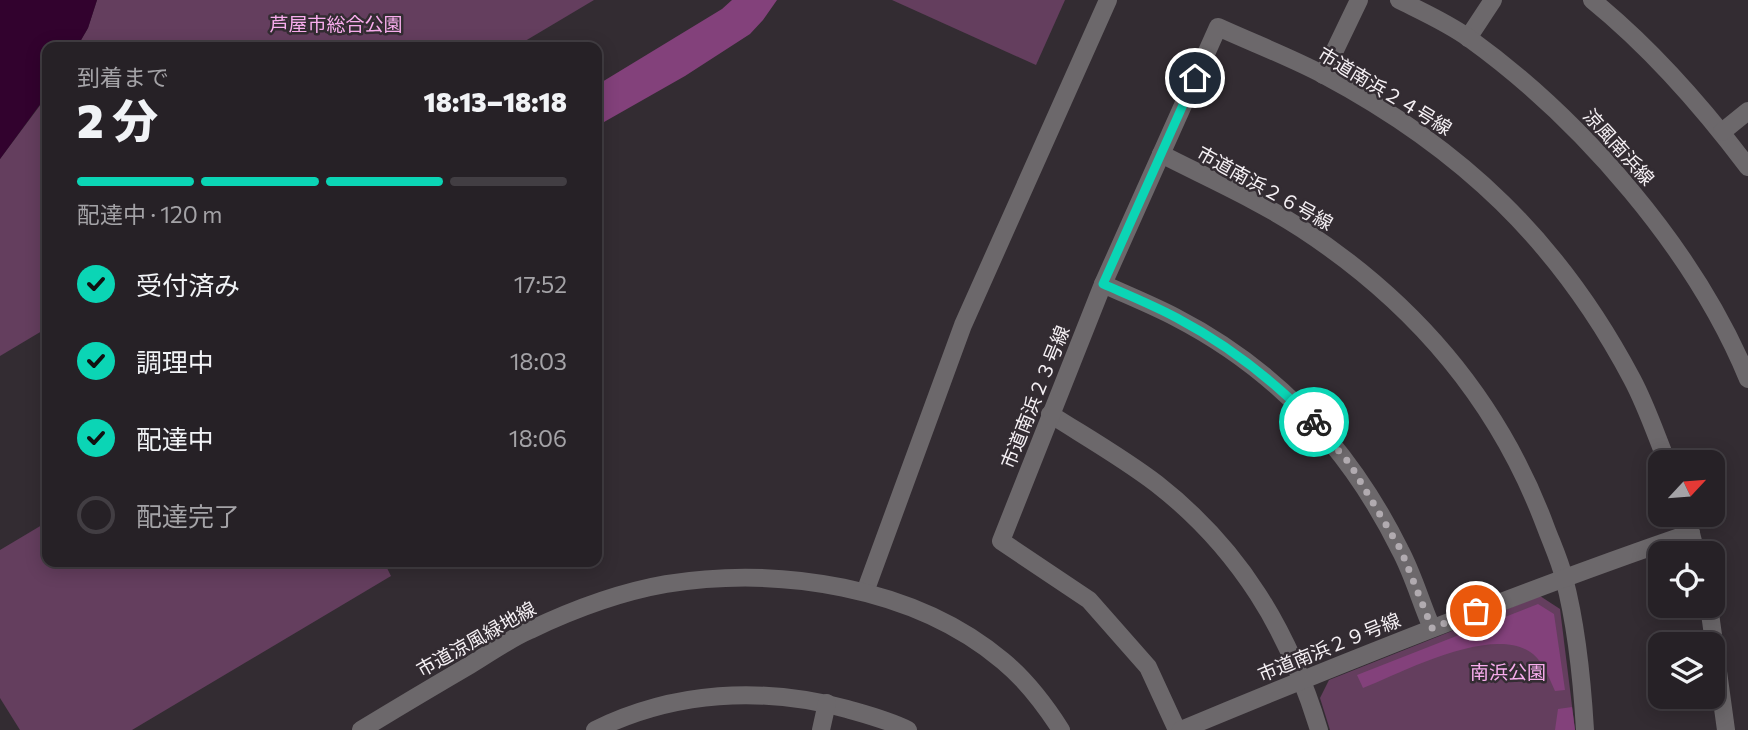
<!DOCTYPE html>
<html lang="ja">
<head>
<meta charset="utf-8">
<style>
  :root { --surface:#262126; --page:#2e292e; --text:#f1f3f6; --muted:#a4a3a7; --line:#423e43; --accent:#0bd5b5 }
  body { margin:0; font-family:Commissioner,"Noto Sans JP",sans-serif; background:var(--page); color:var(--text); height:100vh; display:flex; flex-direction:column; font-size:26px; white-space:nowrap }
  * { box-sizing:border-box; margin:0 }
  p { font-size:23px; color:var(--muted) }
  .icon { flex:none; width:38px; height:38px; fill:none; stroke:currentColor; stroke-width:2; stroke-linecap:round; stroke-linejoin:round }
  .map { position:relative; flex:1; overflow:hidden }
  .panel { position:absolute; left:42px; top:42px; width:560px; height:525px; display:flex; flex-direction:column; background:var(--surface); border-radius:14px; box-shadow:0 4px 18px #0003,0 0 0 2px var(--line) }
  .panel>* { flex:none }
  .needle { width:46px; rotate:64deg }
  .tools { position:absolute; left:1648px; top:450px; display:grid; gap:14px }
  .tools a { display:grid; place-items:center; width:77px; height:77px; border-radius:14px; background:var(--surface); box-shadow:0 4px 18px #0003,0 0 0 2px var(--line); font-size:35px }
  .pin { position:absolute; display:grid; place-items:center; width:60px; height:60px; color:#fff; margin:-30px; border:4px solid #fff; border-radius:50%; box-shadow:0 2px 7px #0007 }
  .courier { position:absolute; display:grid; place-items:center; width:70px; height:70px; margin:-35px; border:5px solid #0bd5b5; border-radius:50%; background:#fff; color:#222; box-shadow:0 2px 9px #0007 }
  .head em { font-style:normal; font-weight:800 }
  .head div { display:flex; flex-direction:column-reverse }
  .head { display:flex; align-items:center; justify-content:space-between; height:119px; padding:0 35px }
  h1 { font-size:46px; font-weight:800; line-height:52px }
  .bar { display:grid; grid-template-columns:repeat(4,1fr); gap:10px 7px; align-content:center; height:84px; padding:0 35px }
  .bar i { height:9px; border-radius:5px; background:var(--line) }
  .bar .selected { background:var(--accent) }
  .bar p { grid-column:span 4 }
  ol { padding:0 35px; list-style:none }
  li { display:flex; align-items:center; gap:21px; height:77px }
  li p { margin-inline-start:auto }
  li .icon { padding:7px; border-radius:50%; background:var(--accent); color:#111; stroke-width:4 }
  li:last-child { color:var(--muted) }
  li i { width:38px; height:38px; border:4px solid var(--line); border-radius:50% }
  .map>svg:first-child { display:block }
  .green { fill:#643e5e }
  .forest { fill:#83417b }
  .water { fill:#32022e }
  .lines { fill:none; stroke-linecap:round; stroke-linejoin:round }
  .minor { stroke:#6c686b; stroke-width:18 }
  .tertiary { stroke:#6c686b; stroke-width:18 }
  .done { stroke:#b1abb0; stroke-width:7; stroke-dasharray:0 12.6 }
  .route { stroke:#0bd5b5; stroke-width:9 }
  .labels { text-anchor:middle; stroke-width:5; stroke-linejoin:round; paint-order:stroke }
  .park-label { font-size:19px; fill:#f8aded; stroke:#332c32 }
  .street-label { font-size:19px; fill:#f5f0f4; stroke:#332c32 }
</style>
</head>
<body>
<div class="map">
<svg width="1748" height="730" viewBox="0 0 1748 730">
  <rect width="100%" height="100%" fill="#332c32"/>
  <g class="green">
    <polygon points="97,0 594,0 515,47 77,47 88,28"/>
    <polygon points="892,0 1065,0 1036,65"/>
    <polygon points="47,96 47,328 0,356 0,159"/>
    <polygon points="47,522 47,562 384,562 391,576 132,730 20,730 0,698 0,550"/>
    <polygon points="1540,596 1560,609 1575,730 1330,730 1320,698 1329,680"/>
  </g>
  <g class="forest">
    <polygon points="732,0 777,0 763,20 750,34 685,76 597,126 597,85 722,9"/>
    <path d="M 1538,604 L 1554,614 L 1565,690 L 1555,691 C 1549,678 1544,663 1533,654 C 1494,623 1403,672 1363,688 L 1357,675 Z"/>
    <polygon points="1572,707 1575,730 1555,730 1558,709"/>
  </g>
  <polygon class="water" points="0,0 97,0 88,28 77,47 47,47 47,95 0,159"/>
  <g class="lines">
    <g class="minor">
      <path d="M 1592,0 C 1651,48 1702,106 1748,167"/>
      <polyline points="1468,38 1493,0"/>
      <polyline points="1323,75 1359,0"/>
      <polyline points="1722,132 1748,111"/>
      <path d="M 1161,154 C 1208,178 1258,200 1302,229 C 1415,303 1499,401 1546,528 C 1552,544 1560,561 1564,578 C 1577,627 1582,679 1585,730"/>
      <path d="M 1103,284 C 1127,295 1152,305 1175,317 C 1276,369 1350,449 1400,550 C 1413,574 1421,603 1432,628"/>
      <path d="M 1050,414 C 1086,437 1123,458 1157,484 C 1240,549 1289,631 1319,730"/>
      <polyline points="1686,514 1696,553"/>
      <polyline points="1709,606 1726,730"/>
      <path d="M 595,730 C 674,691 762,686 847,709 C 868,715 888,720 908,730"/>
      <polyline points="821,730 827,703"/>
      <path d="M 1177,730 L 1148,667 L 1089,600 L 1001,541 L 1103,284 L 1218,27 C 1253,43 1290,57 1324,75 C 1461,148 1559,241 1632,379 C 1646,405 1656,435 1667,462"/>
      <path d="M 1181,730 C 1349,660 1519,592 1691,533"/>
    </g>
    <g class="tertiary">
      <path d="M 1399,0 C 1423,12 1448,23 1470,39 C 1582,120 1695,250 1748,379"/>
      <polyline points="865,592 963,325 1108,0"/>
      <path d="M 361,730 C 397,708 434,686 470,665 C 490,653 509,639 530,630 C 572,610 620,592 666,584 C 778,566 914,586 1003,661 C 1026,680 1045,705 1061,730"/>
    </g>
  </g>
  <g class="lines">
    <polyline class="done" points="1314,422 1350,464 1401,550 1432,628 1476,611"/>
    <path class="route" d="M 1195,78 L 1103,284 C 1128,295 1153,305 1177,318 C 1228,345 1273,380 1314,422"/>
  </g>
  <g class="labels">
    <g class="park-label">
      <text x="336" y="31">芦屋市総合公園</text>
      <text x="1508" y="679">南浜公園</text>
    </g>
    <g class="street-label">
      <text transform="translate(1385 91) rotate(31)" y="7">市道南浜２４号線</text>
      <text transform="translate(1619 147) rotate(48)" y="7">涼風南浜線</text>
      <text transform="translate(1265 188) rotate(29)" y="7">市道南浜２６号線</text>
      <text transform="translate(1035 397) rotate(-68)" y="7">市道南浜２３号線</text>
      <text transform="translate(476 639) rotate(-29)" y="7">市道涼風緑地線</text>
      <text transform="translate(1329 647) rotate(-22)" y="7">市道南浜２９号線</text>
    </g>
  </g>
</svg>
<div class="tools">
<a><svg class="needle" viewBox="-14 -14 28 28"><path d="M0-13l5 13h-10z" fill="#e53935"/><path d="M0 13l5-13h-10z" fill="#a4a3a7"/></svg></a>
<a><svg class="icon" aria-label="locate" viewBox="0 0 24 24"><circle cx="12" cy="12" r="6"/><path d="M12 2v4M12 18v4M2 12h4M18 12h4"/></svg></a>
<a><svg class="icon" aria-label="layers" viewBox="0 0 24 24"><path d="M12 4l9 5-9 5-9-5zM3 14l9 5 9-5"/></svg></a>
</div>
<div class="pin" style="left:1476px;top:611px;background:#ea580c"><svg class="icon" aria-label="bag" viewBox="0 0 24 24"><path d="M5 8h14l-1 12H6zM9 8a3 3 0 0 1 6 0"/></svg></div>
<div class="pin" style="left:1195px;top:78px;background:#1f2937"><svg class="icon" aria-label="home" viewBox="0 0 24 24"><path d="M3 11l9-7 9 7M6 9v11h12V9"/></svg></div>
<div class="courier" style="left:1314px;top:422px"><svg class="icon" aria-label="bike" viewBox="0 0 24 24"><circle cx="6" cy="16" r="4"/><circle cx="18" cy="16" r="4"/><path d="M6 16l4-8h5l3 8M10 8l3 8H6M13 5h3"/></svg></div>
<section class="panel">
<div class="head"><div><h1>2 分</h1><p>到着まで</p></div><em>18:13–18:18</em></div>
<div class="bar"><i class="selected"></i><i class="selected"></i><i class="selected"></i><i></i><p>配達中 · 120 m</p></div>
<ol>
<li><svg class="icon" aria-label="check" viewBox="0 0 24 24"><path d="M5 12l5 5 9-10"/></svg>受付済み<p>17:52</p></li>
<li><svg class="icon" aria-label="check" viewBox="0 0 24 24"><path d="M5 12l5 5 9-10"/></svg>調理中<p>18:03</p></li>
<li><svg class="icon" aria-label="check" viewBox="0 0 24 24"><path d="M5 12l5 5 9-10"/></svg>配達中<p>18:06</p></li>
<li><i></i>配達完了</li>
</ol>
</section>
</div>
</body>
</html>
